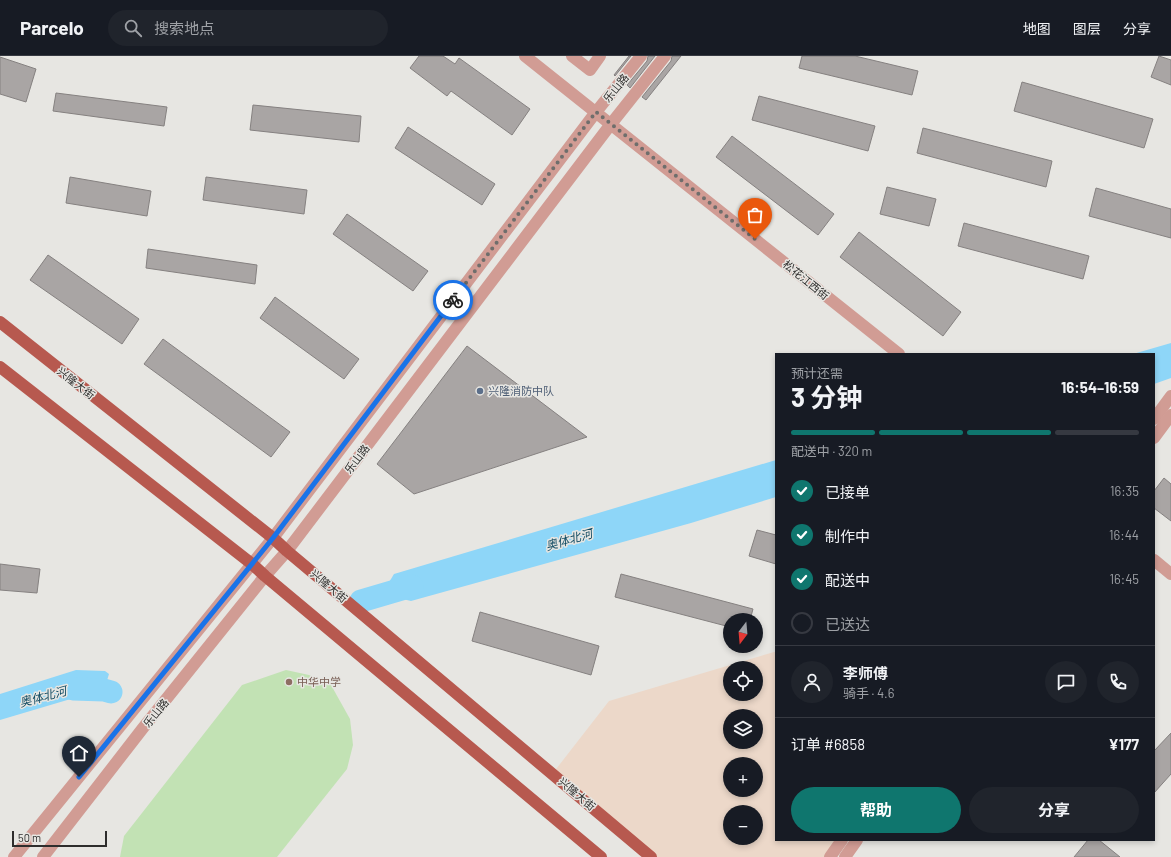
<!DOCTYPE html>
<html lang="zh">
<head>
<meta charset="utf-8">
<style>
  :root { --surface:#171b24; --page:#20242c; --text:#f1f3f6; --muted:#9ea1a6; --line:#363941; --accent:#0f766e }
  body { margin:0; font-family:Barlow,"Noto Sans SC",sans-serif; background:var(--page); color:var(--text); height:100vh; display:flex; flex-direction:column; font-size:15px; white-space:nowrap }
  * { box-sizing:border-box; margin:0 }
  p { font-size:13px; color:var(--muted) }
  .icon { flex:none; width:22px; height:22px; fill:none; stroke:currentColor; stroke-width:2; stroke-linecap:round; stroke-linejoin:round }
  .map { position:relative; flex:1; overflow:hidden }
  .sheet { position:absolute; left:775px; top:297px; width:380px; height:488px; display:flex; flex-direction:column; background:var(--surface); border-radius:0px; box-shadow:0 2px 6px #0003 }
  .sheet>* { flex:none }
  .needle { width:26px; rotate:196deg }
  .fabs { position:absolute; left:723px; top:557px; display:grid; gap:8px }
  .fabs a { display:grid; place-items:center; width:40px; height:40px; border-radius:50%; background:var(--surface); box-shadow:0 2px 6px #0003; font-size:20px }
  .scale { position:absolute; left:12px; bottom:10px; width:95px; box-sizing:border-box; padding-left:4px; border:2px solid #2e2d2c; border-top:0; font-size:11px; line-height:14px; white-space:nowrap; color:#2e2d2c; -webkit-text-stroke:3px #e7e6e2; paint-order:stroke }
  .pin { position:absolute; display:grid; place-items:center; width:34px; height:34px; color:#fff; margin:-41px -17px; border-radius:50% 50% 50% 0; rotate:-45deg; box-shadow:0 0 4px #0007 }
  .pin .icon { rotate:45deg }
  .courier { position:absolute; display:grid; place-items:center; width:40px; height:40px; margin:-20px; border:3px solid #1a73e8; border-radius:50%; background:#fff; color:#222; box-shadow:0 1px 5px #0007 }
  .overview em { font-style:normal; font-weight:700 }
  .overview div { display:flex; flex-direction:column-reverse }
  .overview { display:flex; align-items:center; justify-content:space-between; height:68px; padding:0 16px }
  h1 { font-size:26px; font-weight:700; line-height:30px }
  .bar { display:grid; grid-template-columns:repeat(4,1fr); gap:6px 4px; align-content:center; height:48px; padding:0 16px }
  .bar i { height:5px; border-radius:3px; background:var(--line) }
  .bar .current { background:var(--accent) }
  .bar p { grid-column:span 4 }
  .line { display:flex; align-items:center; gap:10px; padding:0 16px; border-top:1px solid var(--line) }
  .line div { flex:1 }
  .round { display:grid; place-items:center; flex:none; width:42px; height:42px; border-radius:21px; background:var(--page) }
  ol { padding:0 16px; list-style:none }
  li { display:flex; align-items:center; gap:12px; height:44px }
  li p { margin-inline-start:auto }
  li .icon { padding:4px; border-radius:50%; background:var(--accent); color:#fff; stroke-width:4 }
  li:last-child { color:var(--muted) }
  li i { width:22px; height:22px; border:2px solid var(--line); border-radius:50% }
  .button { display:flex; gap:8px; margin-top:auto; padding:8px 16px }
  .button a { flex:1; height:46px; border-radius:24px; background:var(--accent); color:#fff; font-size:16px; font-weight:700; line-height:46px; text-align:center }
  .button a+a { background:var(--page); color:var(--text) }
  header { display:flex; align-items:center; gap:24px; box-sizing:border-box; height:56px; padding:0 20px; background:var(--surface); border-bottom:1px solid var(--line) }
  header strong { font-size:19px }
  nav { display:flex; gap:22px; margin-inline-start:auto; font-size:14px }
  .search { width:280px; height:36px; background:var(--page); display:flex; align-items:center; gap:10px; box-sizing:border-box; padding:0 14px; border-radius:22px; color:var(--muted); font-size:15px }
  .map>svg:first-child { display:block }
  .commercial { fill:#ecd8c9; fill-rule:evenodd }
  .green { fill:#c2e2b4 }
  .water { fill:#8ed6f8 }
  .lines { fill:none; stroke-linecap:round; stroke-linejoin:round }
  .river { stroke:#8ed6f8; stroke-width:23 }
  .building { fill:#a9a5a4; stroke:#858180 }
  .minor { stroke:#d19c94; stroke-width:12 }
  .major { stroke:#b7594f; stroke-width:12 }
  .done { stroke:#6f6e6c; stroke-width:4; stroke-dasharray:0 7.2 }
  .route { stroke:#1a73e8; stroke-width:5 }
  .service-dot { fill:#5c6f8a; stroke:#e7e6e2; stroke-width:1.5 }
  .education-dot { fill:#8d6e63; stroke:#e7e6e2; stroke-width:1.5 }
  .labels { text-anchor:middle; stroke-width:3; stroke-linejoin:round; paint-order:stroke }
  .street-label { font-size:11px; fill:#2e2d2c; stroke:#e7e6e2 }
  .service-label { font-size:11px; fill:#4e5e75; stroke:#e7e6e2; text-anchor:start }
  .education-label { font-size:11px; fill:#785e54; stroke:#e7e6e2; text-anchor:start }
  .water-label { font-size:12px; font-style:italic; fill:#0e4961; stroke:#e7e6e2 }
</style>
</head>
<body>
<header>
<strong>Parcelo</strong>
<div class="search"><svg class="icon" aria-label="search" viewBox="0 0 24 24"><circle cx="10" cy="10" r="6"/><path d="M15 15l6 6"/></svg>搜索地点</div>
<nav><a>地图</a><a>图层</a><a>分享</a></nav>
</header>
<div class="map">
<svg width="1171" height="801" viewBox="0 0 1171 801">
  <rect width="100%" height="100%" fill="#e7e6e2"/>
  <path class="commercial" d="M 774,596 L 776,596 L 776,784 L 842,784 L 830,801 L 651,801 L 553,717 L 609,645 ZM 730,612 L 756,612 L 756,638 L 730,638 ZM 730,660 L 756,660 L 756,686 L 730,686 ZM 730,708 L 756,708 L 756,734 L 730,734 ZM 730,756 L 756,756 L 756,782 L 730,782 Z"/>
  <polygon class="green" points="286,614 309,619 331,629 350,663 353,689 347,713 277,801 120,801 124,780 242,629"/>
  <g class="water">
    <polygon points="1171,287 1171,322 1154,328 1154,298 1133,298"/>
    <polygon points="776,404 776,441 691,467 411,545 382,538 394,518"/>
    <polygon points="76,614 105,615 109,618 104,634 91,642 74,642 0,664 0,638"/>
  </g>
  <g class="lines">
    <g class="river">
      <polyline points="361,545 412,530"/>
      <polyline points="73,633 104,634 111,636"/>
    </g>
  </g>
  <g class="building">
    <polygon points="419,0 443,0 455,8 459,2 530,53 512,79 451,35 447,40 410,12"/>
    <polygon points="629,0 631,0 615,20 614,19"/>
    <polygon points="648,0 655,0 630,32 627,29 647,5"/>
    <polygon points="672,0 681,0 646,44 642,41 671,5"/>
    <polygon points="802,0 855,0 918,15 912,39 799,12"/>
    <polygon points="1159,0 1171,4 1171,29 1151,21"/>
    <polygon points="0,1 36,13 26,46 0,38"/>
    <polygon points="1022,26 1153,63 1144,92 1014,55"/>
    <polygon points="56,37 167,51 164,70 53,55"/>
    <polygon points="759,40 875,70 868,95 752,64"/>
    <polygon points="253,49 361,60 359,86 250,74"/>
    <polygon points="408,71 495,128 482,149 395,92"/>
    <polygon points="923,72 1052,105 1046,131 917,97"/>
    <polygon points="732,80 834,158 818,179 716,101"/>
    <polygon points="70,121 151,135 147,160 66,147"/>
    <polygon points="206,121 307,134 304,158 203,144"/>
    <polygon points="887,131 936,143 929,170 880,158"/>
    <polygon points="1096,132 1171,153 1171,182 1089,160"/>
    <polygon points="347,158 428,215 413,235 333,178"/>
    <polygon points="964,167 1089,200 1083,223 958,190"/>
    <polygon points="859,176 961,256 943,280 840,201"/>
    <polygon points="148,193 257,209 255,228 146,212"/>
    <polygon points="48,199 139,263 122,288 30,224"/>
    <polygon points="275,241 359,303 344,323 260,262"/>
    <polygon points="163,283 290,376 271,401 144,308"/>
    <polygon points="467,290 587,381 414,438 377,408"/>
    <polygon points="1164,422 1171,428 1171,465 1154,452 1154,435"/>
    <polygon points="757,474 776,479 776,508 749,500"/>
    <polygon points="0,508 40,513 37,537 0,534"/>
    <polygon points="621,518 753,553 750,564 730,564 730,571 615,541"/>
    <polygon points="480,556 599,590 591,619 472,585"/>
    <polygon points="1171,677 1171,718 1154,737 1154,695"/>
    <polygon points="1088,784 1099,784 1120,801 1074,801"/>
  </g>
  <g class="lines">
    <g class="minor">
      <polyline points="525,0 899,298"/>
      <polyline points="572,0 590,14 600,0"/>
      <polyline points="1154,363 1171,340"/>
      <polyline points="1154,382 1171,359"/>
      <polyline points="1154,504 1171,518"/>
      <polyline points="14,801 273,482 596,56 641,0"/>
      <polyline points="43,801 143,672 265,520 287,495 611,68 665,0"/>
      <polyline points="830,801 842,784"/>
      <polyline points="845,801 857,784"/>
    </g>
    <g class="major">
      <polyline points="0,266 273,482 287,495 651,801"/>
      <polyline points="0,311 252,508 265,520 601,801"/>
    </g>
  </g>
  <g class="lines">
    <polyline class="done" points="453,244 596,56 755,183"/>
    <polyline class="route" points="79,721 273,482 453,244"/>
  </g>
  <circle class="service-dot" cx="480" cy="335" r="4"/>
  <circle class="education-dot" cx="289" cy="626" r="4"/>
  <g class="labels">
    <g class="street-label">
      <text transform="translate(616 32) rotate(-51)" y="4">乐山路</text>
      <text transform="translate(806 224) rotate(39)" y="4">松花江西街</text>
      <text transform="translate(76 327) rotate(38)" y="4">兴隆大街</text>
      <text transform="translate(357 403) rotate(-53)" y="4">乐山路</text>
      <text transform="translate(329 530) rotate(40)" y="4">兴隆大街</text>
      <text transform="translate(156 657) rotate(-51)" y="4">乐山路</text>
      <text transform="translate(577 738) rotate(40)" y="4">兴隆大街</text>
    </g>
    <g class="service-label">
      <text x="488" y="339">兴隆消防中队</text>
    </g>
    <g class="education-label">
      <text x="297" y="630">中华中学</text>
    </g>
    <g class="water-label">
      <text transform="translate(569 484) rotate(-16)" y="4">奥体北河</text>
      <text transform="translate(43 641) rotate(-15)" y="4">奥体北河</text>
    </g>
  </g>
</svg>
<div class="fabs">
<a><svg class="needle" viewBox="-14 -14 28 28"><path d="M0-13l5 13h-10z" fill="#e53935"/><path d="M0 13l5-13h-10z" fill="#9ea1a6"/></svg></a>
<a><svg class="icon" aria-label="locate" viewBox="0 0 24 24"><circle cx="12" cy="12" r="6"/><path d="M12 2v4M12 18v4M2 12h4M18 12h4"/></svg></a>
<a><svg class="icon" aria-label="layers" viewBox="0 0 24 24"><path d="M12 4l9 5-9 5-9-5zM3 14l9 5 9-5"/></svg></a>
<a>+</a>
<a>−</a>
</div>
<div class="scale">50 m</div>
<div class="pin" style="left:755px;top:183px;background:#ea580c"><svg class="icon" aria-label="bag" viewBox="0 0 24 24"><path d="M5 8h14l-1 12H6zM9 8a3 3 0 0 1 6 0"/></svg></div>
<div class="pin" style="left:79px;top:721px;background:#1f2937"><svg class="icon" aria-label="home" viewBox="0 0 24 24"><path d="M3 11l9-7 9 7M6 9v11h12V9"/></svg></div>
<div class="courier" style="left:453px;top:244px"><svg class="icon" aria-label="bike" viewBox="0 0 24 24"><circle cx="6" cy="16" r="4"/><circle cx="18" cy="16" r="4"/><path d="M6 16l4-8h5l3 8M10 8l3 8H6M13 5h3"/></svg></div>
<section class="sheet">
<div class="overview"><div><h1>3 分钟</h1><p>预计还需</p></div><em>16:54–16:59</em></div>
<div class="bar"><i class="current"></i><i class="current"></i><i class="current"></i><i></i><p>配送中 · 320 m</p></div>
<ol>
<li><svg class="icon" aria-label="check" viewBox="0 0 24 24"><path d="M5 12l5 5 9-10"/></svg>已接单<p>16:35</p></li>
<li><svg class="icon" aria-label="check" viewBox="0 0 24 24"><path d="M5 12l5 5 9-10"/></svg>制作中<p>16:44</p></li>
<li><svg class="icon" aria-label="check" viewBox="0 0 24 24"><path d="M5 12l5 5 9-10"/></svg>配送中<p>16:45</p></li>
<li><i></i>已送达</li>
</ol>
<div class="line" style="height:72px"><a class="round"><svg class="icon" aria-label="person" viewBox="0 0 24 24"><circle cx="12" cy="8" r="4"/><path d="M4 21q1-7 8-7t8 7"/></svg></a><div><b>李师傅</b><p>骑手 · 4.6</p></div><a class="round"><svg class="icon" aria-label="chat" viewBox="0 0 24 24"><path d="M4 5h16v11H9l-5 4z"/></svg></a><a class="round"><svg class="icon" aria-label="phone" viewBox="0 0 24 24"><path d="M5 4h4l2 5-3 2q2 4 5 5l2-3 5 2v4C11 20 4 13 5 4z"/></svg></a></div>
<div class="line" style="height:52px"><div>订单 #6858</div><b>¥177</b></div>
<div class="button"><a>帮助</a><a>分享</a></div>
</section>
</div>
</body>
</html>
